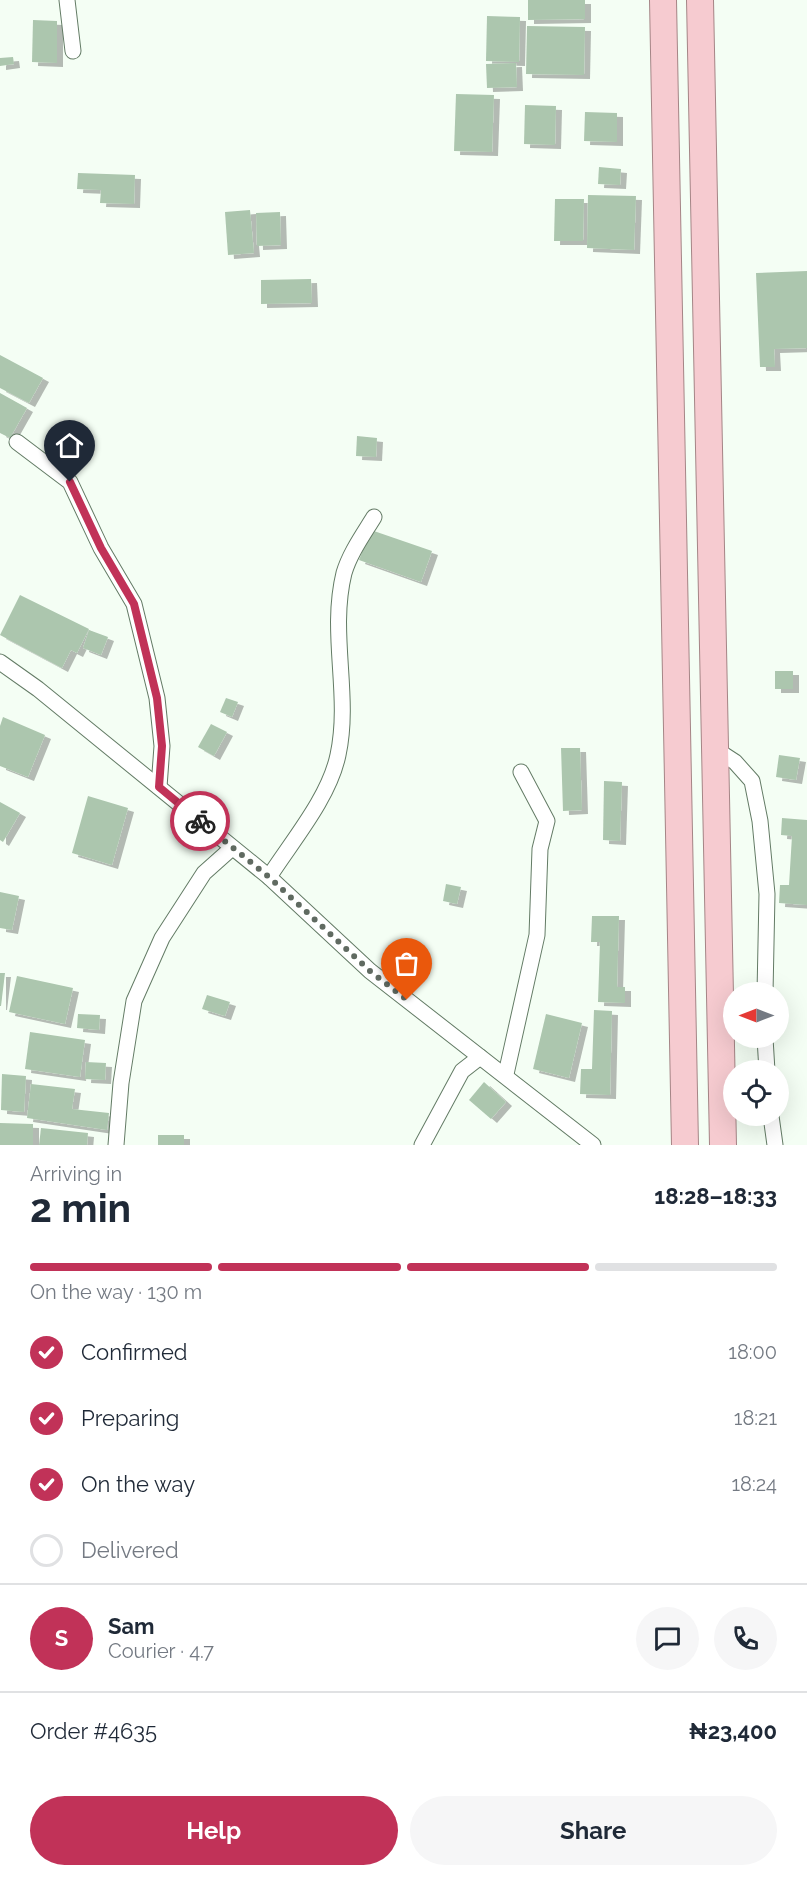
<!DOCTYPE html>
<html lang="en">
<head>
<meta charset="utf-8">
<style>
  :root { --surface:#fff; --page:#f6f6f7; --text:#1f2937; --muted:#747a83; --line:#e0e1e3; --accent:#c13258 }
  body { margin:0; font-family:Raleway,sans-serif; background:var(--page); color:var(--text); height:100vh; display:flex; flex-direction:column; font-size:22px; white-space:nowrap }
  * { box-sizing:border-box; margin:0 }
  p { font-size:20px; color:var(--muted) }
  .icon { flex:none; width:33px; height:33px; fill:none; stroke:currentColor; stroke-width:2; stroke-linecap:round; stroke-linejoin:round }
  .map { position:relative; height:1145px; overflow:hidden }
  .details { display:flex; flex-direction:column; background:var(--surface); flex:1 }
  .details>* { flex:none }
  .needle { width:39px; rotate:270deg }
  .fabs { position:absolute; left:723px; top:982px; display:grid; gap:12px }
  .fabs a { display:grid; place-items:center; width:66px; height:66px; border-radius:50%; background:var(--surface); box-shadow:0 6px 24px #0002; font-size:30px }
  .pin { position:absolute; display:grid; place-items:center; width:51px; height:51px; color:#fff; margin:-62px -26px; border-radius:50% 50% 50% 0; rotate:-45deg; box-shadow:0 0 6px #0007 }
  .pin .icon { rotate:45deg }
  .courier { position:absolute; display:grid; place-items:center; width:60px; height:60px; margin:-30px; border:4px solid #c13258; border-radius:50%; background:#fff; color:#222; box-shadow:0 2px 8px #0007 }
  .overview em { font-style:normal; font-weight:700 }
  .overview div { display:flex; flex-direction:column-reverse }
  .overview { display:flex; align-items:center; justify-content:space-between; height:102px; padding:0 30px }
  h1 { font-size:39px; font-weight:700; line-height:45px }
  .bar { display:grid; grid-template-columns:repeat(4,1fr); gap:9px 6px; align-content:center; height:72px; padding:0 30px }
  .bar i { height:8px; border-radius:4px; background:var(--line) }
  .bar .current { background:var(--accent) }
  .bar p { grid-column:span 4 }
  .line { display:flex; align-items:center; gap:15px; padding:0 30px; border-top:2px solid var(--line) }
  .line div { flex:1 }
  .round { display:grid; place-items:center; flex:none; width:63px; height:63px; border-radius:32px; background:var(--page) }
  ol { padding:0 30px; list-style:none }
  li { display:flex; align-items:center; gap:18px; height:66px }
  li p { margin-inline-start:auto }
  li .icon { padding:6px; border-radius:50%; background:var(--accent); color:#fff; stroke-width:4 }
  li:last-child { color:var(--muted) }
  li i { width:33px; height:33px; border:3px solid var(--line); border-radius:50% }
  .action { display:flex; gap:12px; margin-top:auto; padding:12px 30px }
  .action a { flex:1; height:69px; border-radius:36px; background:var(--accent); color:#fff; font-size:24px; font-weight:700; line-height:69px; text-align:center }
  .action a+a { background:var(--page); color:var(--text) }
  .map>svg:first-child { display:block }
  .building { fill:#acc6ae; filter:url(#shadow) }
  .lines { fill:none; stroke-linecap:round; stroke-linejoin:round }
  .minor-casing { stroke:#637b65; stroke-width:17 }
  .trunk-casing { stroke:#a58586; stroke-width:28 }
  .minor { stroke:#fff; stroke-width:15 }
  .trunk { stroke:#f6cbd0; stroke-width:26 }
  .done { stroke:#606a61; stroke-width:6; stroke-dasharray:0 10.8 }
  .route { stroke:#c13258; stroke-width:8 }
</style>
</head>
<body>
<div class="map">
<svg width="807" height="1145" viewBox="0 0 807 1145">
  <defs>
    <filter id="shadow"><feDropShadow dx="6" dy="4" stdDeviation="0" flood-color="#0004"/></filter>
  </defs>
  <rect width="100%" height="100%" fill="#f4fef4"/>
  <g class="building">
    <polygon points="528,0 585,0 585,19 528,20"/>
    <polygon points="487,16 520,17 519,62 486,61"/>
    <polygon points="33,20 57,21 57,63 32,62"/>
    <polygon points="527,26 585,27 584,75 526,74"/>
    <polygon points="13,57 14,64 0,66 0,58"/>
    <polygon points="516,63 517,87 487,88 486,64"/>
    <polygon points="456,94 494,95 492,152 454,151"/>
    <polygon points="525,105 556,106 555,145 524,144"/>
    <polygon points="585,112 617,113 617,142 584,141"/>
    <polygon points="599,167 621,169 620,185 598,184"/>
    <polygon points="78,173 135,175 134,204 100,203 101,190 77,189"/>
    <polygon points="588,195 636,196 634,250 587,248"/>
    <polygon points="555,199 584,199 583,241 554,241"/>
    <polygon points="250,210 254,253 228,255 225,212"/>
    <polygon points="280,212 281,245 257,246 256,213"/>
    <polygon points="807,271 807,348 774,349 775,367 760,367 756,273"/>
    <polygon points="311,279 312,303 261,304 261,280"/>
    <polygon points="0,355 43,378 29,403 0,388"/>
    <polygon points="0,393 27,408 10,438 0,433"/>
    <polygon points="357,436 377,438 376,457 356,456"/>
    <polygon points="371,530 432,551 421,582 359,560"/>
    <polygon points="20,595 89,629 77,653 71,650 62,668 0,635"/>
    <polygon points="89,630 108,637 101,655 83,648"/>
    <rect x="775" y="671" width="18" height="18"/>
    <polygon points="226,698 238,702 232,717 220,712"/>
    <polygon points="3,717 45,735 28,777 0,766 0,726"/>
    <polygon points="211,724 227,732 214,756 198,747"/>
    <polygon points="561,748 580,748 582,810 563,811"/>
    <polygon points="779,755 800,758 796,780 776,777"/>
    <polygon points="604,781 622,782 620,841 603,840"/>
    <polygon points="88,796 128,808 112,865 72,853"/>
    <polygon points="0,802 20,813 3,842 0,840"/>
    <polygon points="782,818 807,820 807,905 779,903 780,885 789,885 792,836 781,835"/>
    <polygon points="446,884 461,887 457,904 443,901"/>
    <polygon points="0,892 19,896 12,930 0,928"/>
    <polygon points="592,916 619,916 617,987 625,987 625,1003 598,1002 600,942 591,942"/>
    <polygon points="0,973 5,973 1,1006 0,1006"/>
    <polygon points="17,976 73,988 65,1024 9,1012"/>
    <polygon points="207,995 230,1002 225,1016 202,1009"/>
    <polygon points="594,1010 612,1011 610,1095 580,1094 581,1069 592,1069"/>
    <polygon points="78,1014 100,1015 99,1030 77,1028"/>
    <polygon points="546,1014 582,1023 569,1078 533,1069"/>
    <polygon points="30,1032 85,1040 80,1077 25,1069"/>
    <polygon points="86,1062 106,1063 105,1080 85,1079"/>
    <polygon points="2,1074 26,1076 24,1112 1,1110"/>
    <polygon points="484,1082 506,1102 491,1119 469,1100"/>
    <polygon points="31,1084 75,1089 72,1109 109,1113 107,1130 27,1118"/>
    <polygon points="0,1123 33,1124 33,1145 0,1145"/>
    <polygon points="41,1128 88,1133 87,1145 39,1145"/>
    <rect x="158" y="1135" width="26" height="10"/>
  </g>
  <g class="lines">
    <g class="minor-casing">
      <g id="minor">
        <polyline points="67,0 73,51"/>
        <polyline points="17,442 70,482 101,548 134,604 157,698 162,746 159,787"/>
        <polyline points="0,662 38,689 269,877 370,971 593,1145"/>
        <polyline points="715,749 735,762 752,781 760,821 767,894 765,993"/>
        <path d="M 269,877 C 292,841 329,798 338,755 C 351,695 329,634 344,573 C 350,553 363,535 374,517"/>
        <polyline points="765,1038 767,1071"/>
        <polyline points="506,1074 537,935 540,849 547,821 521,772"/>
        <polyline points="771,1116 775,1145"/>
        <polyline points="116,1145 121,1083 134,1001 162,938 204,873 232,848"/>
        <polyline points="422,1145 462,1071 480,1057"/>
      </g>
    </g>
    <g class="trunk-casing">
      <g id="trunk">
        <polyline points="663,0 685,1145"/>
        <polyline points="700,0 723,1145"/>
      </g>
    </g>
    <use href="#minor" class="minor"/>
    <use href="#trunk" class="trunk"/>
  </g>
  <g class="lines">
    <polyline class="done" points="200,821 269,877 370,971 407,1000"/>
    <polyline class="route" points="70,482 101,548 134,604 157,698 162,746 159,787 200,821"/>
  </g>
</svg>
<div class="fabs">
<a><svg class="needle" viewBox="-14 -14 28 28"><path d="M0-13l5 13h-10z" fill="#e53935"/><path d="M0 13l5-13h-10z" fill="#747a83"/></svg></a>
<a><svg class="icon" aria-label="locate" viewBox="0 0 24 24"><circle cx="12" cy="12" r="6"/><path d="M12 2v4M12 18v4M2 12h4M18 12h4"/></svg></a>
</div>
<div class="pin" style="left:407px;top:1000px;background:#ea580c"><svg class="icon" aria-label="bag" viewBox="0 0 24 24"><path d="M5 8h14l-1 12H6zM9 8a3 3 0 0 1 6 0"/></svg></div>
<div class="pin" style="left:70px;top:482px;background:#1f2937"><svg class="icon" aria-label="home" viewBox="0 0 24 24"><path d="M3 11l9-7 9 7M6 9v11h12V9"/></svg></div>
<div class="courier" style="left:200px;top:821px"><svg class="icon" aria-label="bike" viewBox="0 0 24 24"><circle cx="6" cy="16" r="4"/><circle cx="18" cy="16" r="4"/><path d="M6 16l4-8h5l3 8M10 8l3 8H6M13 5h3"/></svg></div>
</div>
<section class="details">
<div class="overview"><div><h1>2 min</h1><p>Arriving in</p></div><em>18:28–18:33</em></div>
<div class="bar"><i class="current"></i><i class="current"></i><i class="current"></i><i></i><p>On the way · 130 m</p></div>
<ol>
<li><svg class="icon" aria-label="check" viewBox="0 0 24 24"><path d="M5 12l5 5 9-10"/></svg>Confirmed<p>18:00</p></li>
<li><svg class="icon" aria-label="check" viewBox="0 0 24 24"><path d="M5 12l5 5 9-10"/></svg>Preparing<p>18:21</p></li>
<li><svg class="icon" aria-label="check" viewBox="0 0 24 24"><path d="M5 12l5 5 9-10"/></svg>On the way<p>18:24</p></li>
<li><i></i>Delivered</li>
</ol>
<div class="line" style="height:108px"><b class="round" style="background:var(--accent);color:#fff">S</b><div><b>Sam</b><p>Courier · 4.7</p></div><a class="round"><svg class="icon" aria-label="chat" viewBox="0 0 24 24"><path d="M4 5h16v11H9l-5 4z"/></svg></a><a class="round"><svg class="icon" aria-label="phone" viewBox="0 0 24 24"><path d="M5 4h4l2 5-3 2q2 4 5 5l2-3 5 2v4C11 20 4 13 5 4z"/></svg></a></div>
<div class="line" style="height:78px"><div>Order #4635</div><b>₦23,400</b></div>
<div class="action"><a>Help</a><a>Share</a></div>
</section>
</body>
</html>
